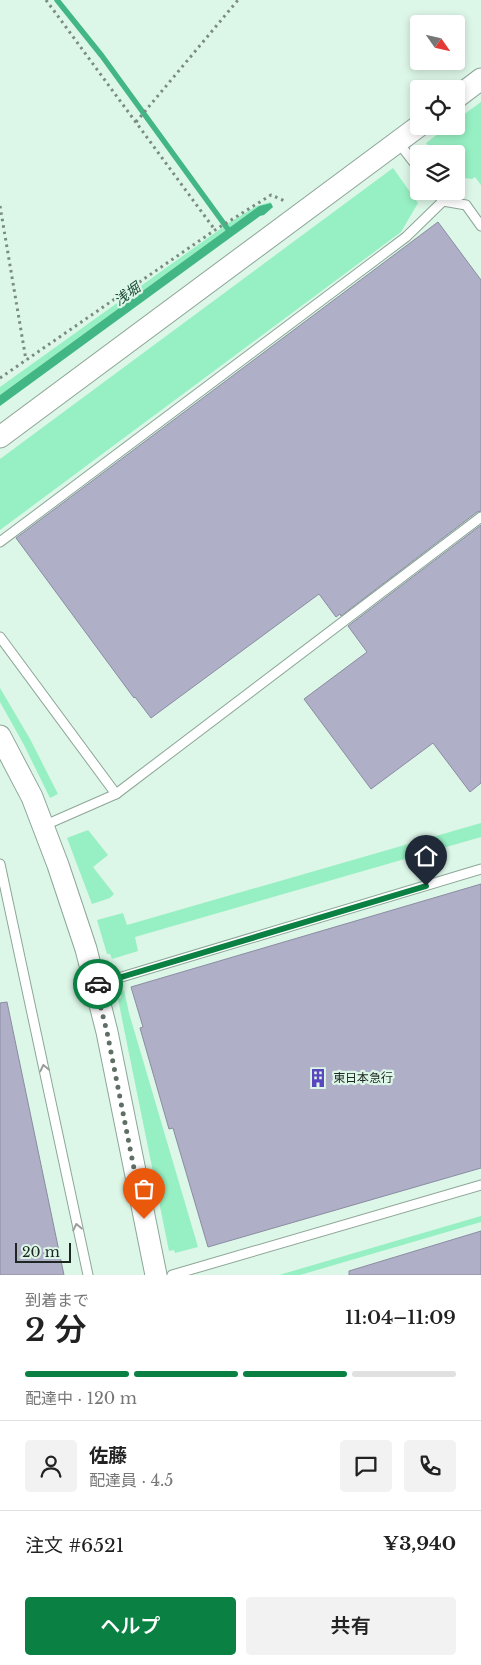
<!DOCTYPE html>
<html lang="ja">
<head>
<meta charset="utf-8">
<style>
  :root { --surface:#fff; --page:#f2f2f2; --text:#222; --muted:#767676; --line:#e0e0e0; --accent:#0b8043 }
  body { margin:0; font-family:"Libre Baskerville","Noto Sans JP",serif; background:var(--page); color:var(--text); height:100vh; display:flex; flex-direction:column; font-size:19px; white-space:nowrap }
  * { box-sizing:border-box; margin:0 }
  p { font-size:16px; color:var(--muted) }
  .icon { flex:none; width:28px; height:28px; fill:none; stroke:currentColor; stroke-width:2; stroke-linecap:round; stroke-linejoin:round }
  .map { position:relative; height:1275px; overflow:hidden }
  .panel { display:flex; flex-direction:column; background:var(--surface); flex:1 }
  .panel>* { flex:none }
  .needle { width:32px; rotate:124deg }
  .buttons { position:absolute; left:410px; top:15px; display:grid; gap:10px }
  .buttons a { display:grid; place-items:center; width:55px; height:55px; border-radius:5px; background:var(--surface); box-shadow:0 2px 8px #0003; font-size:25px }
  .scale { position:absolute; left:15px; bottom:12px; width:56px; box-sizing:border-box; padding-left:5px; border:2px solid #1d2621; border-top:0; font-size:14px; line-height:18px; white-space:nowrap; color:#1d2621; -webkit-text-stroke:4px #dcf6e7; paint-order:stroke }
  .pin { position:absolute; display:grid; place-items:center; width:42px; height:42px; color:#fff; margin:-51px -21px; border-radius:50% 50% 50% 0; rotate:-45deg; box-shadow:0 0 5px #0007 }
  .pin .icon { rotate:45deg }
  .courier { position:absolute; display:grid; place-items:center; width:50px; height:50px; margin:-25px; border:4px solid #0b8043; border-radius:50%; background:#fff; color:#222; box-shadow:0 1px 6px #0007 }
  .summary em { font-style:normal; font-weight:600 }
  .summary div { display:flex; flex-direction:column-reverse }
  .summary { display:flex; align-items:center; justify-content:space-between; height:85px; padding:0 25px }
  h1 { font-size:32px; font-weight:600; line-height:38px }
  .bar { display:grid; grid-template-columns:repeat(4,1fr); gap:8px 5px; align-content:center; height:60px; padding:0 25px }
  .bar i { height:6px; border-radius:4px; background:var(--line) }
  .bar .selected { background:var(--accent) }
  .bar p { grid-column:span 4 }
  .line { display:flex; align-items:center; gap:12px; padding:0 25px; border-top:1px solid var(--line) }
  .line div { flex:1 }
  .round { display:grid; place-items:center; flex:none; width:52px; height:52px; border-radius:5px; background:var(--page) }
  .button { display:flex; gap:10px; margin-top:auto; padding:10px 25px }
  .button a { flex:1; height:58px; border-radius:5px; background:var(--accent); color:#fff; font-size:20px; font-weight:600; line-height:58px; text-align:center }
  .button a+a { background:var(--page); color:var(--text) }
  .map>svg:first-child { display:block }
  .green { fill:#97f0c3 }
  .water { fill:#42b785 }
  .lines { fill:none; stroke-linecap:round; stroke-linejoin:round }
  .stream { stroke:#42b785; stroke-width:5.5 }
  .building { fill:#afb0c7; stroke:#8b8ca2 }
  .service-casing { stroke:#8da698; stroke-width:11 }
  .tertiary-casing { stroke:#8da698; stroke-width:23 }
  .path { stroke:#7a8b81; stroke-width:3; stroke-dasharray:2.5 4; stroke-linecap:butt }
  .service { stroke:#fff; stroke-width:9 }
  .tertiary { stroke:#fff; stroke-width:21 }
  .oneway { stroke:#999d9b }
  .done { stroke:#606f66; stroke-width:5; stroke-dasharray:0 9 }
  .route { stroke:#0b8043; stroke-width:6 }
  .labels { text-anchor:middle; stroke-width:4.5; stroke-linejoin:round; paint-order:stroke }
  .poi-label { font-size:12px; fill:#1d2621; stroke:#dcf6e7; text-anchor:start }
  .water-label { font-size:14px; font-style:italic; fill:#1b4a35; stroke:#dcf6e7 }
</style>
</head>
<body>
<div class="map">
<svg width="481" height="1275" viewBox="0 0 481 1275">
  <rect width="100%" height="100%" fill="#dcf6e7"/>
  <g class="green">
    <polygon points="481,102 481,185 475,177 472,179 456,177 456,154 435,154 426,143 448,126 456,126 456,120"/>
    <polygon points="393,168 418,203 401,232 0,530 0,459"/>
    <polygon points="270,202 271,203 259,206 0,395 0,387 230,222 257,206"/>
    <polygon points="0,688 30,739 58,794 50,798 24,745 0,702"/>
    <polygon points="481,823 481,837 135,937 138,951 112,959 110,954 107,954 97,920 123,913 127,925"/>
    <polygon points="88,830 108,855 93,867 114,894 110,898 92,904 67,838"/>
    <polygon points="124,990 129,1013 198,1247 175,1253 174,1250 169,1251 118,999 121,998 120,992"/>
    <polygon points="481,1216 481,1222 300,1275 279,1275"/>
  </g>
  <polygon class="water" points="271,203 273,207 264,215 260,216 0,406 0,395 259,206"/>
  <g class="lines">
    <polyline class="stream" points="57,0 102,56 230,232"/>
  </g>
  <g class="building">
    <polygon points="438,222 481,280 481,511 477,512 341,616 340,614 336,617 319,594 151,718 135,697 134,698 16,538"/>
    <polygon points="481,525 481,783 470,792 433,743 371,789 304,699 367,652 348,626"/>
    <polygon points="481,884 481,1168 208,1247 173,1128 169,1129 140,1028 143,1027 131,987"/>
    <polygon points="7,1002 64,1275 0,1275 0,1003"/>
    <polygon points="481,1231 481,1275 349,1275 349,1271"/>
  </g>
  <g class="lines">
    <g class="service-casing">
      <g id="service">
        <polyline points="398,142 419,169"/>
        <polyline points="435,191 443,201 466,205 481,226"/>
        <polyline points="0,542 406,237 443,201"/>
        <polyline points="0,637 116,794"/>
        <polyline points="43,826 116,794 481,517"/>
        <polyline points="0,864 88,1275"/>
        <polyline points="95,985 481,869"/>
        <polyline points="172,1275 481,1185"/>
      </g>
    </g>
    <g class="tertiary-casing">
      <g id="tertiary">
        <polyline points="456,98 481,79"/>
        <polyline points="0,437 419,126"/>
        <polyline points="0,736 32,797 58,865 86,949 107,1032 156,1275"/>
      </g>
    </g>
    <g class="path">
      <polyline points="46,0 215,230"/>
      <polyline points="136,122 238,0"/>
      <polyline points="0,206 26,360"/>
      <polyline points="0,378 215,230 271,195 285,201"/>
    </g>
    <use href="#service" class="service"/>
    <use href="#tertiary" class="tertiary"/>
  </g>
  <defs><path id="oneway-chevron" d="M-2-3.5L2.5 0L-2 3.5" fill="none" stroke-width="1.6" stroke-linecap="round" stroke-linejoin="round" transform="scale(1.25)"/></defs>
  <g class="oneway">
    <use href="#oneway-chevron" transform="translate(44 1068) rotate(-102)"/>
    <use href="#oneway-chevron" transform="translate(77 1227) rotate(-102)"/>
  </g>
  <g class="lines">
    <polyline class="done" points="98,984 95,985 107,1032 144,1219"/>
    <polyline class="route" points="98,984 426,886"/>
  </g>
  <defs>
    <g id="building-bare" transform="scale(1.5)"><path d="M-4-6H4V6H1V3H-1V6H-4ZM-2.5-4.3h1.7v1.8h-1.7ZM.8-4.3h1.7v1.8H.8ZM-2.5-1h1.7V.8h-1.7ZM.8-1h1.7V.8H.8Z" fill="#5a47c0" stroke="#dcf6e7" stroke-width="2.5" paint-order="stroke"/></g>
  </defs>
  <g fill-rule="evenodd">
    <use href="#building-bare" x="318" y="1078"/>
  </g>
  <g class="labels">
    <g class="poi-label">
      <text x="333" y="1082">東日本急行</text>
    </g>
    <g class="water-label">
      <text transform="translate(127 294) rotate(-36)" y="5">浅堀</text>
    </g>
  </g>
</svg>
<div class="buttons">
<a><svg class="needle" viewBox="-14 -14 28 28"><path d="M0-13l5 13h-10z" fill="#e53935"/><path d="M0 13l5-13h-10z" fill="#767676"/></svg></a>
<a><svg class="icon" aria-label="locate" viewBox="0 0 24 24"><circle cx="12" cy="12" r="6"/><path d="M12 2v4M12 18v4M2 12h4M18 12h4"/></svg></a>
<a><svg class="icon" aria-label="layers" viewBox="0 0 24 24"><path d="M12 4l9 5-9 5-9-5zM3 14l9 5 9-5"/></svg></a>
</div>
<div class="scale">20 m</div>
<div class="pin" style="left:144px;top:1219px;background:#ea580c"><svg class="icon" aria-label="bag" viewBox="0 0 24 24"><path d="M5 8h14l-1 12H6zM9 8a3 3 0 0 1 6 0"/></svg></div>
<div class="pin" style="left:426px;top:886px;background:#1f2937"><svg class="icon" aria-label="home" viewBox="0 0 24 24"><path d="M3 11l9-7 9 7M6 9v11h12V9"/></svg></div>
<div class="courier" style="left:98px;top:984px"><svg class="icon" aria-label="car" viewBox="0 0 24 24"><path d="M5 17H2v-5l4-1 3-4h7l3 4 3 1v5h-3M9 17h6M6 11h13"/><circle cx="7" cy="17" r="2"/><circle cx="17" cy="17" r="2"/></svg></div>
</div>
<section class="panel">
<div class="summary"><div><h1>2 分</h1><p>到着まで</p></div><em>11:04–11:09</em></div>
<div class="bar"><i class="selected"></i><i class="selected"></i><i class="selected"></i><i></i><p>配達中 · 120 m</p></div>
<div class="line" style="height:90px"><a class="round"><svg class="icon" aria-label="person" viewBox="0 0 24 24"><circle cx="12" cy="8" r="4"/><path d="M4 21q1-7 8-7t8 7"/></svg></a><div><b>佐藤</b><p>配達員 · 4.5</p></div><a class="round"><svg class="icon" aria-label="chat" viewBox="0 0 24 24"><path d="M4 5h16v11H9l-5 4z"/></svg></a><a class="round"><svg class="icon" aria-label="phone" viewBox="0 0 24 24"><path d="M5 4h4l2 5-3 2q2 4 5 5l2-3 5 2v4C11 20 4 13 5 4z"/></svg></a></div>
<div class="line" style="height:65px"><div>注文 #6521</div><b>¥3,940</b></div>
<div class="button"><a>ヘルプ</a><a>共有</a></div>
</section>
</body>
</html>
